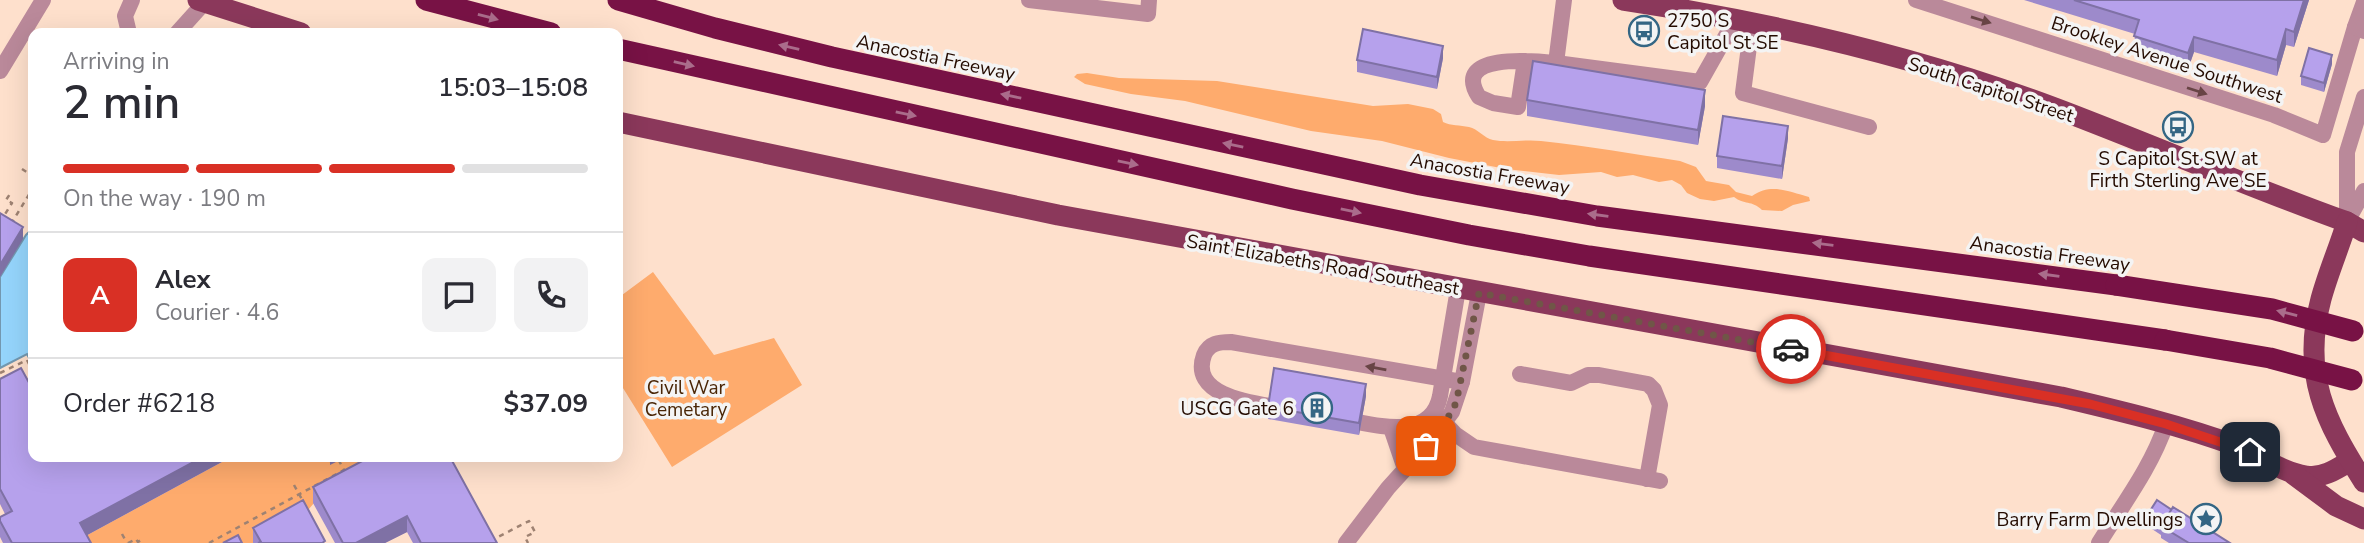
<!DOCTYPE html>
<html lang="en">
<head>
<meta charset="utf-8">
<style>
  :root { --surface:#fff; --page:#f2f2f3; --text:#2b2b33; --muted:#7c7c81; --line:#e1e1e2; --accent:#d93025 }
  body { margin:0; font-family:"Nunito Sans",sans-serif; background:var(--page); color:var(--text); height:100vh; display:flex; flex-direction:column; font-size:26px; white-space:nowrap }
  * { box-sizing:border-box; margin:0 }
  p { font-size:23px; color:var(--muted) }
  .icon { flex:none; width:38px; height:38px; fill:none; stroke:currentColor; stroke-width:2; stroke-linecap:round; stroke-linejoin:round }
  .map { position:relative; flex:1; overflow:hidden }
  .details { position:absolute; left:28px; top:28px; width:595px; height:434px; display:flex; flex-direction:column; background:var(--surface); border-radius:14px; box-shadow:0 7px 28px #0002 }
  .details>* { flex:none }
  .pin { position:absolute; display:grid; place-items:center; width:60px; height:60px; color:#fff; margin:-30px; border-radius:14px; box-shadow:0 4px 10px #0006 }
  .courier { position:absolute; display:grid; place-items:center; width:70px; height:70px; margin:-35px; border:5px solid #d93025; border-radius:50%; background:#fff; color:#222; box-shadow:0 2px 9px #0007 }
  .headline em { font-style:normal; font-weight:600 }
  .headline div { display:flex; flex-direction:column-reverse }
  .headline { display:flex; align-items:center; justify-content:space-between; height:119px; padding:0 35px }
  h1 { font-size:46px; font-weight:600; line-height:52px }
  .bar { display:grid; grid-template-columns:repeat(4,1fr); gap:10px 7px; align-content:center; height:84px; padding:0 35px }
  .bar i { height:9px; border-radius:5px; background:var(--line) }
  .bar .selected { background:var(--accent) }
  .bar p { grid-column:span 4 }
  .line { display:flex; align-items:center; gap:18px; padding:0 35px; border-top:2px solid var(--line) }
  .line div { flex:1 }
  .round { display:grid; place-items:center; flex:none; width:74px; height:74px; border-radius:14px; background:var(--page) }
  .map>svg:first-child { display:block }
  .green { fill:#feab6d }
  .water { fill:#95d5fc; stroke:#7398b0; stroke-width:2 }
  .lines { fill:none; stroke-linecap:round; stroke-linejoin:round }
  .path { stroke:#9e8272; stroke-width:2.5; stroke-dasharray:5 5; stroke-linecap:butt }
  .minor { stroke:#ba899a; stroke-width:16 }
  .major { stroke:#8b385b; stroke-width:21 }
  .highway { stroke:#781245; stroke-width:21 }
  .highway-bridge { stroke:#781245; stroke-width:21 }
  .wall { fill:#9d8acb }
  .shaded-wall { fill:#7f71a5 }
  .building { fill:#b6a1ec; stroke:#7f71a5; stroke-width:2 }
  .oneway { fill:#aa6c8b }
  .oneway2 { fill:#684445 }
  .done { stroke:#705647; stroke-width:7; stroke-dasharray:0 12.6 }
  .route { stroke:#d93025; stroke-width:9 }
  .labels { text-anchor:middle; stroke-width:7; stroke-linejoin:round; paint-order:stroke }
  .poi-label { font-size:19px; fill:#240b00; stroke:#f4f4f4; text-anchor:end }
  .street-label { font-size:19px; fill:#240b00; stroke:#f4f4f4 }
  .park-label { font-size:19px; fill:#4a2606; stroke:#f4f4f4 }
</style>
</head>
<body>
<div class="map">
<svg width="2364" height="543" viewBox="0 0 2364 543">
  <rect width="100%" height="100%" fill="#fee0cc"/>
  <g class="green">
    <path d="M 1087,73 L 1119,78 L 1217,81 L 1373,106 L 1408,104 L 1433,109 L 1441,114 L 1443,122 C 1451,126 1460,125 1469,127 C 1478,129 1484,138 1493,140 C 1509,143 1525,139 1541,141 C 1588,146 1634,154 1680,161 L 1696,167 L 1706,181 L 1729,185 L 1736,192 L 1752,196 C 1771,183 1787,191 1809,197 L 1810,201 L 1793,205 L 1782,211 L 1762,210 C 1752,200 1744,205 1734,197 L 1714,201 L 1700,199 L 1687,193 L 1681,185 L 1672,180 L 1659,182 L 1633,175 L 1617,177 L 1601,172 L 1559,175 L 1506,169 L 1449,158 L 1382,141 L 1311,131 L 1185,101 L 1131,94 L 1085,84 L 1074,77 L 1077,74 Z"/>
    <polygon points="653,272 714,355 774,338 802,385 672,467 618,380 618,298"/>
    <polygon points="231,457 359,457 368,474 314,503 303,516 254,543 82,543 80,539"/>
  </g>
  <polygon class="water" points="33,228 33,356 29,358 27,354 0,368 0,277 26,235"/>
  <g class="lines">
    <g class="path">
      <polyline points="22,169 33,176"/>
      <polyline points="0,222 12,203 6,200 12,191"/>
      <polyline points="11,224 33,188"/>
      <polyline points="0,373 27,360 33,372"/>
      <polyline points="294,485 304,503"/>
      <polyline points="122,534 127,543"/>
      <polyline points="128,543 136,539 138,542 141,540 142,543"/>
      <polyline points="209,543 344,470 337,457"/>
      <polyline points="492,543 496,538 529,521 535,532 525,537 528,543"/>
    </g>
    <g class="minor">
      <polyline points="1029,0 1148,14 1149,0"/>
      <polyline points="1916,0 2274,115 2323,135 2355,27"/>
      <polyline points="2364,2 2355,27 2364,31"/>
      <polyline points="1752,23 1743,93 1869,127"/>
      <polyline points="129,33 125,16 132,0"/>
      <polyline points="177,33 205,2"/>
      <path d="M 1525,61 L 1518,107 L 1493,103 L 1479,97 C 1450,52 1535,61 1556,63 L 1700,82 L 1735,20"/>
      <polyline points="1556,63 1564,0"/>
      <polyline points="0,71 43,0"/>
      <polyline points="2348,220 2364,191"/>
      <polyline points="2347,222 2347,152 2364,97"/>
      <polyline points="1520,374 1571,383 1588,375 1599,375 1648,384 1654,390 1660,405 1647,479"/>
      <path d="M 1288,409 C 1262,404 1188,399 1204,355 C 1209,343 1219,342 1231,342 L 1462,382"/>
      <polyline points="1439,417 1455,434 1474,447 1660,481"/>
      <path d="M 1341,419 C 1373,424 1431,443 1440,396 L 1458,289"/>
      <polyline points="1391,428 1405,469"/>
      <polyline points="1346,543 1388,488 1426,446 1452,412 1462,382 1479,293"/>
      <path d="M 2099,543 C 2123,504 2151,468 2166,424"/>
    </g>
    <g class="major">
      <polyline points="198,0 301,33"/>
      <path d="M 1623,0 C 1769,22 1916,56 2055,108 C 2153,145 2249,187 2347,222 L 2364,232"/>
      <path d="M 618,122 L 1058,215 L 2061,397 C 2120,411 2180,425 2237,446 C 2259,455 2281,472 2306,476 C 2322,479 2337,469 2350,461"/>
      <path d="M 2347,222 C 2339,248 2328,273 2321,299 C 2301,374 2325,421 2364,482"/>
      <polyline points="2293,474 2336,506 2364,519"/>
    </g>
    <g class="highway">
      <polyline points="426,0 551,33"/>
      <polyline points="618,0 715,28 832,57 1420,185 1597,216 2116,285"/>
      <polyline points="618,49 1292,199 1469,235 1589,256 2165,340"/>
    </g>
    <g class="highway-bridge">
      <polyline points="2116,285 2272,309 2353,331"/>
      <polyline points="2165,340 2270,358 2352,380"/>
    </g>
  </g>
  <g class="wall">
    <polygon points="2024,0 2309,0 2294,47 2286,45 2277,76 2194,52 2188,69 2134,52 2135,34"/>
    <polygon points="1443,58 1437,89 1357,72 1357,60"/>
    <polygon points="2332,64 2324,92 2301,85 2301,76"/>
    <polygon points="1527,100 1705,106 1698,145 1527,116"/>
    <polygon points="1788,138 1782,179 1717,168 1717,156"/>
    <polygon points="0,379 33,457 231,457 87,535 91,543 3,543 0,537 0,517 5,514 0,504"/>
    <polygon points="1366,396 1359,435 1268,419 1268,407"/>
    <polygon points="359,457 450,457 497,543 413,543 407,532 385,543 335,543 313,503 313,487 362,462"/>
    <polygon points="2172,510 2230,543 2169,543 2161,538 2161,535 2146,525 2146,517"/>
    <polygon points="253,528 325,543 253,543"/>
  </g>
  <g class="shaded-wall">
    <polygon points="2304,0 2309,0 2294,47 2294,32"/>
    <polygon points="2286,29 2286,45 2277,76 2277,60"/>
    <polygon points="2194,37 2194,52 2188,69 2188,53"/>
    <polygon points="1443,46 1443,58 1437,89 1437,77"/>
    <polygon points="2332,55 2332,64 2324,92 2324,83"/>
    <polygon points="1705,90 1705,106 1698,145 1698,130"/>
    <polygon points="1788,126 1788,138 1782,179 1782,166"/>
    <polygon points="23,227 23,239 0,277 0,265"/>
    <polygon points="1366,384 1366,396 1359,435 1359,423"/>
    <polygon points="203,457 231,457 80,539 80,523"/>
    <polygon points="336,457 336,462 330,465 330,461"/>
    <polygon points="407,516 407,532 385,543 356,543"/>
  </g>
  <g class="building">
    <polygon points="2074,0 2304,0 2294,32 2286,29 2277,60 2194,37 2188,53 2134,36 2139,20"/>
    <polygon points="1363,29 1443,46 1437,77 1357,60"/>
    <polygon points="2309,48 2332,55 2324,83 2301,76"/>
    <polygon points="1533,61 1705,90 1698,130 1527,100"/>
    <polygon points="1723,116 1788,126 1782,166 1717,156"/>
    <polygon points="0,213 23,227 0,265"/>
    <polygon points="21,368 33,390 33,457 203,457 80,523 91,543 12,543 0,521 0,517 12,511 0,489 0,379"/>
    <polygon points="1274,368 1366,384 1359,423 1268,407"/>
    <polygon points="327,457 336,457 330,461"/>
    <polygon points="367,457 450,457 497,543 421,543 407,516 356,543 343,543 313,487 368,458"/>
    <polygon points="303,500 325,541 322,543 258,543 261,542 253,528"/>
    <polygon points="2157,500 2172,510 2161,526 2146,517"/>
    <polygon points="2173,507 2230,543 2189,543 2161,526"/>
    <polygon points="238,535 242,543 223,543"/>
  </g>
  <defs><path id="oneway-solid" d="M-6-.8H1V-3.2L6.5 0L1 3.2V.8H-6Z" transform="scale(1.75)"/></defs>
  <g class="oneway">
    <use href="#oneway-solid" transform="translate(488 17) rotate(15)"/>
    <use href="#oneway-solid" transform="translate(789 47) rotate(-167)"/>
    <use href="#oneway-solid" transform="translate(684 64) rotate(13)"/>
    <use href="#oneway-solid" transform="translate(1011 96) rotate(-168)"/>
    <use href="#oneway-solid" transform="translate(906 114) rotate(12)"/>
    <use href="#oneway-solid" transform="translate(1233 145) rotate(-168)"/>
    <use href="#oneway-solid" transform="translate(1128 163) rotate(12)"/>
    <use href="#oneway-solid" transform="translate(1351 211) rotate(12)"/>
    <use href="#oneway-solid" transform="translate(1598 215) rotate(-172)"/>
    <use href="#oneway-solid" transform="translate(1823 244) rotate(-173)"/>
    <use href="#oneway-solid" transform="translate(2049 275) rotate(-172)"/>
    <use href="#oneway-solid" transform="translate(2287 313) rotate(-166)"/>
  </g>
  <g class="oneway2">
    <use href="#oneway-solid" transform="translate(1981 20) rotate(17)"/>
    <use href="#oneway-solid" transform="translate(2197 91) rotate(18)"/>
    <use href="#oneway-solid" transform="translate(1376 368) rotate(-170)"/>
  </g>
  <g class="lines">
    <polyline class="done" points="1426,446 1445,423 1456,403 1479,293 1791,349"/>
    <polyline class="route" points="1791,349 2090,404 2166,424 2250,452"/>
  </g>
  <defs>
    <g id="bus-ring" transform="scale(1.575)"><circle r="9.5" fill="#f4f4f4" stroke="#346684" stroke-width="1.5"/><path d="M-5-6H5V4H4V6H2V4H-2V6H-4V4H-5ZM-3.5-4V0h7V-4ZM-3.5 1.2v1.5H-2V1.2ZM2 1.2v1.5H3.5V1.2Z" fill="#346684"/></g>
    <g id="building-ring" transform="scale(1.575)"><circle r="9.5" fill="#f4f4f4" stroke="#346684" stroke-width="1.5"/><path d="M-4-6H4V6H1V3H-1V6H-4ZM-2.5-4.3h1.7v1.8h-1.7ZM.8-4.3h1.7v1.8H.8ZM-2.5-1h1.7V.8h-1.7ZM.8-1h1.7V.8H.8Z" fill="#346684"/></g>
    <g id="sight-ring" transform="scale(1.575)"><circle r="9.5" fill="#f4f4f4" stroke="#346684" stroke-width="1.5"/><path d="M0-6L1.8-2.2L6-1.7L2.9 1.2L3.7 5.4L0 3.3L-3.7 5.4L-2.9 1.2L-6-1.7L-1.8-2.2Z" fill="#346684"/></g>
  </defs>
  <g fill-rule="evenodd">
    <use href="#bus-ring" x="1644" y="31"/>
    <use href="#bus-ring" x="2178" y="127"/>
    <use href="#building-ring" x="1317" y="408"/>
    <use href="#sight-ring" x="2206" y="519"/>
  </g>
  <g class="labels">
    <g class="poi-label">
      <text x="1667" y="27" text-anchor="start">2750 S<tspan x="1667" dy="22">Capitol St SE</tspan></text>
      <text x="2178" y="165" text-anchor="middle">S Capitol St SW at<tspan x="2178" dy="22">Firth Sterling Ave SE</tspan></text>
      <text x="1294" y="415">USCG Gate 6</text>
      <text x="2183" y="526">Barry Farm Dwellings</text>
    </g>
    <g class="street-label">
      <text transform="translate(936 57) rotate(12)" y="7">Anacostia Freeway</text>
      <text transform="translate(2167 59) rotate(18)" y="7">Brookley Avenue Southwest</text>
      <text transform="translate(1991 89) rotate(18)" y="7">South Capitol Street</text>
      <text transform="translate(1490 173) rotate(10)" y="7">Anacostia Freeway</text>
      <text transform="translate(2050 253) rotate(8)" y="7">Anacostia Freeway</text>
      <text transform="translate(1323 264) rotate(10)" y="7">Saint Elizabeths Road Southeast</text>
    </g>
    <g class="park-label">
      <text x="686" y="394">Civil War<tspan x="686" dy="22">Cemetary</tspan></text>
    </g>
  </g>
</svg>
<div class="pin" style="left:1426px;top:446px;background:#ea580c"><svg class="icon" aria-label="bag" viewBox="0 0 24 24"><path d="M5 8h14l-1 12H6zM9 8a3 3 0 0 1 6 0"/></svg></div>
<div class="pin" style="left:2250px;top:452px;background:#1f2937"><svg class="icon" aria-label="home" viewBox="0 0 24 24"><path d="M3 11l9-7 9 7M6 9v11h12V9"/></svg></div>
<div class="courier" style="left:1791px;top:349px"><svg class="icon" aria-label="car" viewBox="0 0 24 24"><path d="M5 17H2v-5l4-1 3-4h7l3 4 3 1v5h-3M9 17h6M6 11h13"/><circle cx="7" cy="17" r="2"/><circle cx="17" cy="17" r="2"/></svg></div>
<section class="details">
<div class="headline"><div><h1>2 min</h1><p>Arriving in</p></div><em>15:03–15:08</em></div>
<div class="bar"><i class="selected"></i><i class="selected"></i><i class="selected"></i><i></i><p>On the way · 190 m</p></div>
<div class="line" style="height:126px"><b class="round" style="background:var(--accent);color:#fff">A</b><div><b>Alex</b><p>Courier · 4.6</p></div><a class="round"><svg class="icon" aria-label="chat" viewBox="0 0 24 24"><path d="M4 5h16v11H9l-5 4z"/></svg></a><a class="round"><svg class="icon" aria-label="phone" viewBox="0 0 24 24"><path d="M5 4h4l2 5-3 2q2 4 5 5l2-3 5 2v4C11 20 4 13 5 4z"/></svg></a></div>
<div class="line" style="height:91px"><div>Order #6218</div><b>$37.09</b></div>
</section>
</div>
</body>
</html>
